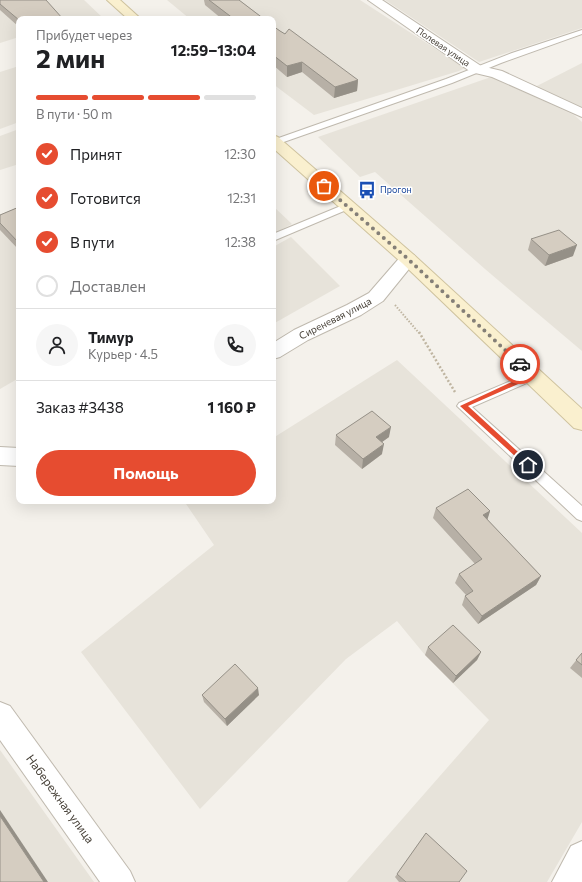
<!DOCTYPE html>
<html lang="ru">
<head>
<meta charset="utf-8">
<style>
  :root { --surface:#fff; --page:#f6f6f6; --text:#202124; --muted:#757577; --line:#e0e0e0; --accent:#e64c30 }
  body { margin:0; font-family:Commissioner,sans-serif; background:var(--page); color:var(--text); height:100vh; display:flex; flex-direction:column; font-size:15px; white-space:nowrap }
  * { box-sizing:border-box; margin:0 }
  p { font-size:13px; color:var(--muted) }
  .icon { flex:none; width:22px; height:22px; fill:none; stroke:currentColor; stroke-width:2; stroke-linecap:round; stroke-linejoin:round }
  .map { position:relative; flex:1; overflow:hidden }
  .sheet { position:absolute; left:16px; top:16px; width:260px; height:488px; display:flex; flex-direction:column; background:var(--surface); border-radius:8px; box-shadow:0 4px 16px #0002 }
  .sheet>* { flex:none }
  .pin { position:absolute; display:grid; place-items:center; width:34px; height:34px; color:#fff; margin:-17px; border:2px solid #fff; border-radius:50%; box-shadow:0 1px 4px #0007 }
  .courier { position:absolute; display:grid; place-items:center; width:40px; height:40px; margin:-20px; border:3px solid #e64c30; border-radius:50%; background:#fff; color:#222; box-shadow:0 1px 5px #0007 }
  .summary em { font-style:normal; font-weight:700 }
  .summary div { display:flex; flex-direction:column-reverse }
  .summary { display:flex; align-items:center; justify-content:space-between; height:68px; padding:0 20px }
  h1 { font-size:26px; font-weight:700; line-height:30px }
  .bar { display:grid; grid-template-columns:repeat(4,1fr); gap:6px 4px; align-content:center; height:48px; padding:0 20px }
  .bar i { height:5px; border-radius:3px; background:var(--line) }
  .bar .active { background:var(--accent) }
  .bar p { grid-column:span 4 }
  .line { display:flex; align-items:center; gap:10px; padding:0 20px; border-top:1px solid var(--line) }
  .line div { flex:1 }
  .round { display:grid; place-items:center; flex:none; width:42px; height:42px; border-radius:21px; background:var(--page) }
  ol { padding:0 20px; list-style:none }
  li { display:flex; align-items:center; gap:12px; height:44px }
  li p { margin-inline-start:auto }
  li .icon { padding:4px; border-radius:50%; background:var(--accent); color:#fff; stroke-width:4 }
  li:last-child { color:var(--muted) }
  li i { width:22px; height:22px; border:2px solid var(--line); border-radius:50% }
  .primary-button { display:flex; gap:8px; margin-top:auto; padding:8px 20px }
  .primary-button a { flex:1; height:46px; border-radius:24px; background:var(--accent); color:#fff; font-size:16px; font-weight:700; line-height:46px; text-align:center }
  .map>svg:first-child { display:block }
  .residential { fill:#e7e3da }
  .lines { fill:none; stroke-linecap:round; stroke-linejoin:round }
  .service-casing { stroke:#bfb9ae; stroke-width:2 }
  .minor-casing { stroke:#bfb9ae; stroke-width:2 }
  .secondary-casing { stroke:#cfc39f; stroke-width:2 }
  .path-far1 { stroke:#bfb5a1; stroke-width:2; stroke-dasharray:1.5 1.5; stroke-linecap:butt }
  .path { stroke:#bfb5a1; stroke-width:2.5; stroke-dasharray:2 2; stroke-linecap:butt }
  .service { fill:#fff; fill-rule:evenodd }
  .minor { fill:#fff; fill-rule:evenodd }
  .secondary { fill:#faf0cf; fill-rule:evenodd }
  .wall { fill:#b7b0a6 }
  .shaded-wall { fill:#959087 }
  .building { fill:#d5cdc1; stroke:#959087 }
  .route { fill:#e64c30 }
  .done { stroke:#847f77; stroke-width:4; stroke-dasharray:0 7.2 }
  .labels { text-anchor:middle; stroke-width:3; stroke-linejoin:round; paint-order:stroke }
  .far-street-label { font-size:9px; fill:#484239; stroke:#fff }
  .far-transit-label { font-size:9px; fill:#164399; stroke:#fff; text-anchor:start }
  .street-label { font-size:10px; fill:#484239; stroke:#fff }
  .near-street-label { font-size:12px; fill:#484239; stroke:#fff }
</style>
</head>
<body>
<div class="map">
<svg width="582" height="882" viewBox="0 0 582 882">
  <rect width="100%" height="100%" fill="#f4f1eb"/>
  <g class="residential">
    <polygon points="0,0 84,0 104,19 19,19 19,37 0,43"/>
    <polygon points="167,0 360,0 465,68 459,71 314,115 273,84 273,19 190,19"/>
    <polygon points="385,0 582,0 582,28 479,62"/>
    <polygon points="582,63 582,110 533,88"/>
    <polygon points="19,66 19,122 0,129 0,72"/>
    <polygon points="491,77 574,115 582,122 582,351 485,269 375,172 360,177 318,137"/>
    <polygon points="19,129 19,164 0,170 0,136"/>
    <polygon points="273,206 292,224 273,234"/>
    <polygon points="19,209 19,378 0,389 0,217"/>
    <polygon points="291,237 340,286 273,324 273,247"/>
    <polygon points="397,360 582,533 582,822 547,882 347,882 489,720 425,655 397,621 346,659 200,809 81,652 214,545 184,501 273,501 273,438"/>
    <polygon points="0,750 94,882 0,882"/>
  </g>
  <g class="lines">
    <g class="service-casing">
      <g id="service">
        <polygon points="582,30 582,34 501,63 452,83 278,144 273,144 273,140 446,79 512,53"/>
        <polygon points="348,203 351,204 353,206 351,208 273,241 273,234"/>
        <polygon points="532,372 536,373 538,376 536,379 472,407 582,506 582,521 577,519 457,406 459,403"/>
      </g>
    </g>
    <g class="minor-casing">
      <g id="minor">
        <polygon points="368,0 382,0 481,66 502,71 582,108 582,117 492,77 471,72"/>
        <polygon points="408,253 414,255 417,259 383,301 361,315 308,340 280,357 273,359 273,343 294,330 347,305 369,293 402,255"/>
        <polygon points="0,447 19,448 19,466 0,465"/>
        <polygon points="0,702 10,706 130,871 135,882 100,882 0,740"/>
        <polygon points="582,841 582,882 552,882 571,846"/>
      </g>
    </g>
    <g class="secondary-casing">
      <g id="secondary">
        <polygon points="107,0 120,0 141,19 128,19"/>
        <polygon points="273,135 278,137 414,255 582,409 582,430 574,428 402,263 273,148"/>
      </g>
    </g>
    <polyline class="path-far1" points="395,305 419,333"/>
    <polyline class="path" points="419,332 455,392"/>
    <use href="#service" class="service"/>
    <use href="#minor" class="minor"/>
    <use href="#secondary" class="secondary"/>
  </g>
  <g class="wall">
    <polygon points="0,0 19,19 19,27 0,10"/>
    <polygon points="204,0 239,0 264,19 222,19 205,5"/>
    <polygon points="273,26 280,31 358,80 357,91 334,98 302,72 287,77 273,65"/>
    <polygon points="19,207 19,250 0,230 0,215"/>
    <polygon points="531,239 573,256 545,266 528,250"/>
    <polygon points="336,435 389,437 382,442 382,454 362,469 335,445"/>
    <polygon points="436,508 490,511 487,519 541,576 536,585 478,624 462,605 465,596 466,595 455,583 459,574 475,564 433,518"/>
    <polygon points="428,647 481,652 477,660 453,683 425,655"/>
    <polygon points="582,653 582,678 570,668"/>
    <polygon points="202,695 259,695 227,726 204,702"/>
    <polygon points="426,833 459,882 399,882 395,877"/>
  </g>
  <g class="shaded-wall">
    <polygon points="302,62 302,72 287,77 287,66"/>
    <polygon points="358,80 357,91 334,98 335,87"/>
    <polygon points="577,245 573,256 545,266 549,255"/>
    <polygon points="391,427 389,437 375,447 376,437"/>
    <polygon points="384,444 382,454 362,469 363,459"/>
    <polygon points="490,511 487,521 483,515"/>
    <polygon points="541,576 536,585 478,624 482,616"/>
    <polygon points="481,652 477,660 453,683 456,676"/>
    <polygon points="258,688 259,695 227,726 225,719"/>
    <polygon points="0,810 48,882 44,882 0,816"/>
  </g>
  <g class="building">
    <polygon points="0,0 46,0 63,19 19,19 19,20 0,4"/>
    <polygon points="209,0 239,0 264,19 234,19"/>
    <polygon points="273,26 280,31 285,34 289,29 358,80 335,87 302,62 287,66 273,55"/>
    <polygon points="19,207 19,243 0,223 0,215"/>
    <polygon points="559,230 577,245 549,255 531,239"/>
    <polygon points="372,411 391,427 376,437 384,444 363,459 336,435"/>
    <polygon points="468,489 490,511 483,515 541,576 482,616 465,596 473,591 459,574 482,559 436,508"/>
    <polygon points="453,625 481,652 456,676 428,647"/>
    <polygon points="582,653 582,665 576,660"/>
    <polygon points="235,664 258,688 225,719 202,695"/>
    <polygon points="0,816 44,882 0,882"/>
    <polygon points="426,833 467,871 459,882 406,882 397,874"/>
  </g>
  <polygon class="route" points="520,362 534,374 534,377 468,406 530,463 531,465 528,468 460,406 527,375 518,366 518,363"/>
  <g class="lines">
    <polyline class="done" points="324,186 408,259 520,364"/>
  </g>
  <defs>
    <g id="bus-bare" transform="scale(1.38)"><path d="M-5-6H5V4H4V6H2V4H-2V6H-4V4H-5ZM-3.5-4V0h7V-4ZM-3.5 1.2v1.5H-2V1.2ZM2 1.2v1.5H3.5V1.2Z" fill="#1a4fb4" stroke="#fff" stroke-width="2.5" paint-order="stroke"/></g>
  </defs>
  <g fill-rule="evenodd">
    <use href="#bus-bare" x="367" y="190"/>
  </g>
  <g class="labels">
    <g class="far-street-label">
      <text transform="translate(443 47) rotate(34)" y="3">Полевая улица</text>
    </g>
    <g class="far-transit-label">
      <text x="380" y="193">Прогон</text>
    </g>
    <g class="street-label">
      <text transform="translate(335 318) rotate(-27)" y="4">Сиреневая улица</text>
    </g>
    <g class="near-street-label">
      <text transform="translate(60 799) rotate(54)" y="4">Набережная улица</text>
    </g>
  </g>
</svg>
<div class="pin" style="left:324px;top:186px;background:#ea580c"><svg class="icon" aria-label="bag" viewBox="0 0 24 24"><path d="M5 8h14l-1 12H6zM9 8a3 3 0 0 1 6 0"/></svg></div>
<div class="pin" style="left:528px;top:465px;background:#1f2937"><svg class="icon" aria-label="home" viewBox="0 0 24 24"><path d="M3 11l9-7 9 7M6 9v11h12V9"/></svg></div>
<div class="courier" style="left:520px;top:364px"><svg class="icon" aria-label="car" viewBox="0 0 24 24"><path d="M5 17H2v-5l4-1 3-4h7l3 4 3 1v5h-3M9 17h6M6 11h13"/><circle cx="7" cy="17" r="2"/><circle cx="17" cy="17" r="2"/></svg></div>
<section class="sheet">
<div class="summary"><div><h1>2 мин</h1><p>Прибудет через</p></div><em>12:59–13:04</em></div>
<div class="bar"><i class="active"></i><i class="active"></i><i class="active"></i><i></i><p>В пути · 50 m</p></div>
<ol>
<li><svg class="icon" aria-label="check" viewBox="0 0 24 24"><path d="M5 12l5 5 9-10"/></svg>Принят<p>12:30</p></li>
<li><svg class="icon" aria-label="check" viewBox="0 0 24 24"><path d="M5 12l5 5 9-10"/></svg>Готовится<p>12:31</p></li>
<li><svg class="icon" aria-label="check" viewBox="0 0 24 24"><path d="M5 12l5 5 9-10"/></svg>В пути<p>12:38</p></li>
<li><i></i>Доставлен</li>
</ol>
<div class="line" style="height:72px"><a class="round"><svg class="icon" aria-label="person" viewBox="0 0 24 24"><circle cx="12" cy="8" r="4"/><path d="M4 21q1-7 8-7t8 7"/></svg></a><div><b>Тимур</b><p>Курьер · 4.5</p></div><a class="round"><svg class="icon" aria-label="phone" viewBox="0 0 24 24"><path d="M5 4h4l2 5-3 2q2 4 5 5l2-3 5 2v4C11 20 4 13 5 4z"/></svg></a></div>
<div class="line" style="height:52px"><div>Заказ #3438</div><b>1 160 ₽</b></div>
<div class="primary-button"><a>Помощь</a></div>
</section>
</div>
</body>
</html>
